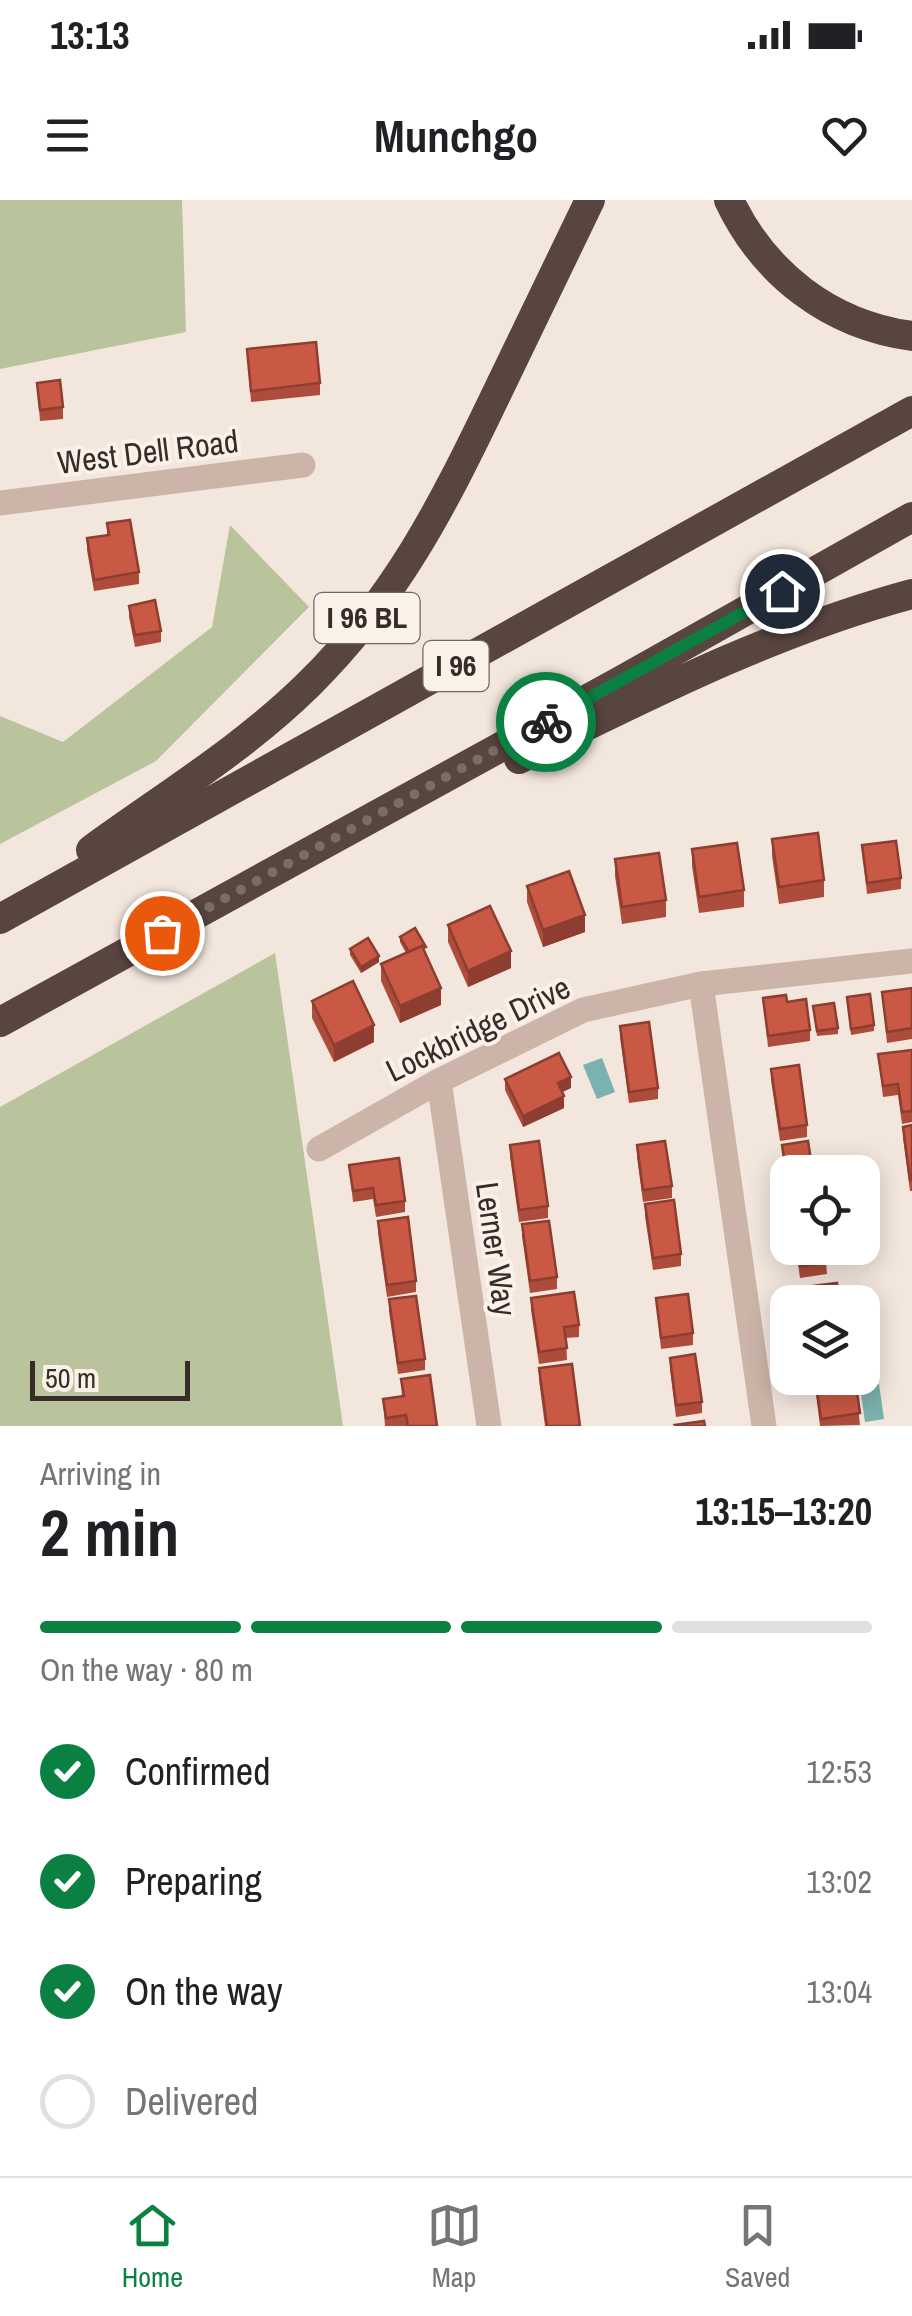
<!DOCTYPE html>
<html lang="en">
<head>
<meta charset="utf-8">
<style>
  :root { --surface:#fff; --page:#f6f6f6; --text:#202124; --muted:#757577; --line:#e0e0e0; --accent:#0b8043 }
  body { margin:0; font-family:"Archivo Narrow",sans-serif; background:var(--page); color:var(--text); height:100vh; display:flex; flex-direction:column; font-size:38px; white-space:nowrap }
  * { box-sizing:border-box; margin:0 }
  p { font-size:32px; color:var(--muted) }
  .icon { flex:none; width:55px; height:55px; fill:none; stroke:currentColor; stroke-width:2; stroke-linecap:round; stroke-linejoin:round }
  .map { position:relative; height:1226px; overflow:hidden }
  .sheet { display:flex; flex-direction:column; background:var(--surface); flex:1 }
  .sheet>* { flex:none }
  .buttons { position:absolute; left:770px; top:955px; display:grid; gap:20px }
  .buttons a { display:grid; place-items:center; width:110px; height:110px; border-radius:20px; background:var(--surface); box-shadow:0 5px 25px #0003; font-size:50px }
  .scale { position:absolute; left:30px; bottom:25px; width:160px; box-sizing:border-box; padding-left:10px; border:5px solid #382c28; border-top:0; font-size:28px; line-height:35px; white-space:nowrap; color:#382c28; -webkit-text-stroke:8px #faf1e9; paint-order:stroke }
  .pin { position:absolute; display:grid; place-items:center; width:85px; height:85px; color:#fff; margin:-42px; border:5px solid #fff; border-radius:50%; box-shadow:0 2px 10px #0007 }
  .courier { position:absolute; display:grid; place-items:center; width:100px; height:100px; margin:-50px; border:8px solid #0b8043; border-radius:50%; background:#fff; color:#222; box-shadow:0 2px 12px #0007 }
  .overview em { font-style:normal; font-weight:800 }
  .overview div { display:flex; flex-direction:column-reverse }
  .overview { display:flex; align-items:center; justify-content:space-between; height:170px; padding:0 40px }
  h1 { font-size:65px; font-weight:800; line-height:75px }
  .bar { display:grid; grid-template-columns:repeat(4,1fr); gap:15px 10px; align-content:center; height:120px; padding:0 40px }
  .bar i { height:12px; border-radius:8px; background:var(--line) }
  .bar .current { background:var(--accent) }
  .bar p { grid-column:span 4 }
  ol { padding:0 40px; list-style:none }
  li { display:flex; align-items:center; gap:30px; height:110px }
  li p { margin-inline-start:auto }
  li .icon { padding:10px; border-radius:50%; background:var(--accent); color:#fff; stroke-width:4 }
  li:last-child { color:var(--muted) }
  li i { width:55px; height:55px; border:5px solid var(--line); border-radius:50% }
  .status { display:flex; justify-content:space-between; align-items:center; height:70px; padding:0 50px; background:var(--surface); direction:ltr }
  .status svg { height:28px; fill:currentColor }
  header { display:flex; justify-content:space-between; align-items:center; height:130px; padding:0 40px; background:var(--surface); font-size:45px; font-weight:800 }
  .tab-bar { display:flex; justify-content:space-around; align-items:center; height:140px; border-top:2px solid var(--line); background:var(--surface); font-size:28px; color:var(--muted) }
  .tab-bar a { display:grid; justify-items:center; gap:5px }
  .tab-bar .current { color:var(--accent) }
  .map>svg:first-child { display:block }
  .green { fill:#b9c39c }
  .water { fill:#7bb1ae }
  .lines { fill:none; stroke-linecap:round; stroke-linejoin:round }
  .minor { stroke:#ccb5a8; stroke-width:25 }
  .highway { stroke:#59453f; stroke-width:30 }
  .wall { fill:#ad4c3a }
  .shaded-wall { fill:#8d3e30 }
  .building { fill:#c95844; stroke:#8d3e30; stroke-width:2.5 }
  .done { stroke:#796d67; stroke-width:10; stroke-dasharray:0 18 }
  .route { stroke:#0b8043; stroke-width:12 }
  .labels { text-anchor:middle; stroke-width:8; stroke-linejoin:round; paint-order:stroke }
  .shield { fill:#faf1e9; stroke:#726762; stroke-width:2.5 }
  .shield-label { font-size:30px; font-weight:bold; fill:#382c28 }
  .street-label { font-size:32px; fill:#382c28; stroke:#faf1e9 }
</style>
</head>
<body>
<div class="status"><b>13:13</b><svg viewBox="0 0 49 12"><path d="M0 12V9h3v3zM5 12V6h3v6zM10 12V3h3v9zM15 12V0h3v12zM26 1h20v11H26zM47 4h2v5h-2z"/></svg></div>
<header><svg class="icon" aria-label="menu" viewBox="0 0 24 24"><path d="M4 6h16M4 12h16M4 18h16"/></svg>Munchgo<svg class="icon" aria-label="heart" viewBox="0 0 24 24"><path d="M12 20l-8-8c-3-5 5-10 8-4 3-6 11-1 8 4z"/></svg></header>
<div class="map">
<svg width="912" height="1226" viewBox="0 0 912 1226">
  <rect width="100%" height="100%" fill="#f3e6dd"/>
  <g class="green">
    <polygon points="0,0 182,0 186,132 0,169"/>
    <polygon points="230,325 309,407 156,561 0,644 0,516 63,542 212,427"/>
    <polygon points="275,753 343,1226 0,1226 0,907"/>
  </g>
  <g class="water">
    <polygon points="602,858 615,892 597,899 583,865"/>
    <polygon points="879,1184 884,1219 865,1222 860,1187"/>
  </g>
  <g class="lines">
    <g class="minor">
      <polyline points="0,303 303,265"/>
      <polyline points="701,784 764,1226"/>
      <polyline points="439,881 489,1226"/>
      <polyline points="319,949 439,881 583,810 701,784 912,761"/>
    </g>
    <g class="highway">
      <path d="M 729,0 C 764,74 830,125 912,136"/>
      <path d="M 519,559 C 647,496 774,431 912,394"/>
      <path d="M 91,650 C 165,596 243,549 309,484 C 396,398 442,307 494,199 C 526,133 558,66 590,0"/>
      <polyline points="0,719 912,211"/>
      <polyline points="0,822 619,482 912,317"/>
    </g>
  </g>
  <g class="wall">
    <polygon points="247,149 320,183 320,195 251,202"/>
    <polygon points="37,183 63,207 63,219 40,221"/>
    <polygon points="107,323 139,372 139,384 94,391 87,350 87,338 107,335"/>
    <polygon points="129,406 161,431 161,442 135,447 129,417"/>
    <polygon points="772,639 824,680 824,697 779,704 772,656"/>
    <polygon points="862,645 901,678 901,689 867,694"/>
    <polygon points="692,649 744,690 744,707 699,713 692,666"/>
    <polygon points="615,659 666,700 666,717 622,724 615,676"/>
    <polygon points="527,686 585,732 543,747 527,702"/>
    <polygon points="448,725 511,768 468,787 448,742"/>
    <polygon points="400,737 426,753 441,805 400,823 381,781 381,764 406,753 400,742"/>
    <polygon points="350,749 379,762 361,773 350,755"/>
    <polygon points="912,788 912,839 887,843 882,792"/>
    <polygon points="847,797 874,825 874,831 851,835"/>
    <polygon points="763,798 787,802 810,830 810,841 768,847"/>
    <polygon points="312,801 374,842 334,862 312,818"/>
    <polygon points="813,806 838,828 838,834 817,836"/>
    <polygon points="620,826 658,888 658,899 629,903 620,837"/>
    <polygon points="912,850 912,922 902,924 898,895 883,897 878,854"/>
    <polygon points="771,869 807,925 807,937 780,941 771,880"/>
    <polygon points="505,879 571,888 562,892 564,908 523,927 505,890"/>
    <polygon points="912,925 912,991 910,991 903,938 903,927"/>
    <polygon points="510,945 548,1006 548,1018 519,1022 510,956"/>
    <polygon points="637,945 672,986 672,998 643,1002 637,957"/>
    <polygon points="782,945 812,967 788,972 788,997"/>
    <polygon points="349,965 405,1001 405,1012 376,1017 373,999 353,1002"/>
    <polygon points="645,1004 681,1054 681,1066 653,1070 645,1016"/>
    <polygon points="378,1021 416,1081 416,1092 387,1097 378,1033"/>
    <polygon points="522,1024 557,1077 557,1089 530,1093 522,1036"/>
    <polygon points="796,1048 825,1048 827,1074 800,1078"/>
    <polygon points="531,1098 579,1125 579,1137 566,1138 567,1160 539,1164 531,1110"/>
    <polygon points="656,1098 693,1133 693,1145 661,1149"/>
    <polygon points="389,1099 425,1159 425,1170 398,1174 389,1111"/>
    <polygon points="670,1158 702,1202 702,1213 676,1217 670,1169"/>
    <polygon points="539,1168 580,1226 545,1226 539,1180"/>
    <polygon points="814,1178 855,1178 860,1225 820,1226"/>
    <polygon points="401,1179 437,1226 385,1226 383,1199 402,1196"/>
  </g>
  <g class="shaded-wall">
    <polygon points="585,715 585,732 543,747 543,730"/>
    <polygon points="511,751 511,768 468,787 468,771"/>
    <polygon points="379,756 379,762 361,773 361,767"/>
    <polygon points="441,788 441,805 400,823 400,806"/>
    <polygon points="374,825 374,842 334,862 334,845"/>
    <polygon points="571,877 571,888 558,894 558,883"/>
    <polygon points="564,896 564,908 523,927 523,916"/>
  </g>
  <g class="building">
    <polygon points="316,142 320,183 251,191 247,149"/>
    <polygon points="60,180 63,207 40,210 37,183"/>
    <polygon points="130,320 139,372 94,380 87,338 109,335 107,323"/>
    <polygon points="155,400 161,431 135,435 129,406"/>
    <polygon points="818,633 824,680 779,687 772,639"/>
    <polygon points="896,641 901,678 867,683 862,645"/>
    <polygon points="737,643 744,690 699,697 692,649"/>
    <polygon points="659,653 666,700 622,707 615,659"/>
    <polygon points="569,671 585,715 543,730 527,686"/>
    <polygon points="490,706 511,751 468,771 448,725"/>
    <polygon points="415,728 426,747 423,748 422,746 409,752 400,737"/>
    <polygon points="368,738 379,756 361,767 350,749"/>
    <polygon points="422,746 441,788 400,806 381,764"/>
    <polygon points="353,781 374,825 334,845 312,801"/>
    <polygon points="912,788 912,828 887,832 882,792"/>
    <polygon points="870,794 874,825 851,829 847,797"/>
    <polygon points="786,795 787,802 806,799 810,830 768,836 763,798"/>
    <polygon points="834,803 838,828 817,831 813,806"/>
    <polygon points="649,822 658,888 629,892 620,826"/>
    <polygon points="912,850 912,911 902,912 898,884 883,886 878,854"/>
    <polygon points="559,853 571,877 558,883 564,896 523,916 505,879"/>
    <polygon points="799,865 807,925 780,929 771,869"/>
    <polygon points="912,925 912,979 910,980 903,927"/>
    <polygon points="539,941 548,1006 519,1010 510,945"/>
    <polygon points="665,941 672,986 643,990 637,945"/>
    <polygon points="808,941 812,967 823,966 824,972 788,972 788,986 782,945"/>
    <polygon points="399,958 405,1001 376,1005 373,988 353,991 349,965"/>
    <polygon points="674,1000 681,1054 653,1058 645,1004"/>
    <polygon points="408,1017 416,1081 387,1085 378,1021"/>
    <polygon points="549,1021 557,1077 530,1081 522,1024"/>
    <polygon points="798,1048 825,1048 827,1063 800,1066"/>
    <polygon points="837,1083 839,1102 806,1102 804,1087"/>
    <polygon points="574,1092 579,1125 564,1127 567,1148 539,1152 531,1098"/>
    <polygon points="688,1094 693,1133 661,1138 656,1098"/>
    <polygon points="416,1096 425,1159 398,1163 389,1099"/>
    <polygon points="695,1154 702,1202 676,1205 670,1158"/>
    <polygon points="572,1164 580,1226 547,1226 539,1168"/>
    <polygon points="430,1175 437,1226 408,1226 406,1215 386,1218 383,1199 404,1196 401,1179"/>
    <polygon points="815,1178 855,1178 860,1213 821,1219"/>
    <polygon points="704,1221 705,1226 676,1226 675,1225"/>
  </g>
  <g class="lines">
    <polyline class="done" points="162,733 546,522"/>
    <polyline class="route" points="546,522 782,391"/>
  </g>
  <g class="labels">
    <g class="shield">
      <rect x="314.5" y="393" width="105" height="50" rx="8"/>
      <rect x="423.5" y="441" width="65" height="50" rx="8"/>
    </g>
    <g class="shield-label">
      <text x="367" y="428">I 96 BL</text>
      <text x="456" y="476">I 96</text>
    </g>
    <g class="street-label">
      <text transform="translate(148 252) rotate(-7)" y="11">West Dell Road</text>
      <text transform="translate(478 829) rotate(-26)" y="11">Lockbridge Drive</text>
      <text transform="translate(496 1049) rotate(82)" y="11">Lerner Way</text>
    </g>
  </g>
</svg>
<div class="buttons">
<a><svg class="icon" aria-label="locate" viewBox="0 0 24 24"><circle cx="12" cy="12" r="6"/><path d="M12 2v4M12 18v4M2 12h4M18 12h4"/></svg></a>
<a><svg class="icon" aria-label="layers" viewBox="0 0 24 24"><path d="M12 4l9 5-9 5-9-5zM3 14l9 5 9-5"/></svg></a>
</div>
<div class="scale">50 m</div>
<div class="pin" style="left:162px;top:733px;background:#ea580c"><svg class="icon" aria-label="bag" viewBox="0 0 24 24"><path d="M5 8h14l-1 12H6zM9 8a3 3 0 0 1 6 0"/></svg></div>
<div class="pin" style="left:782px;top:391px;background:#1f2937"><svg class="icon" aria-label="home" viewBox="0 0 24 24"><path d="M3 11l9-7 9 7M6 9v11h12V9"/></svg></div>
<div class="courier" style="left:546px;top:522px"><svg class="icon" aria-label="bike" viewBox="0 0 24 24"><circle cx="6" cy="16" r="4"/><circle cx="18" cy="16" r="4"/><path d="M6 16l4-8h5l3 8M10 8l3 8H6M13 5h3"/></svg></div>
</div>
<section class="sheet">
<div class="overview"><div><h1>2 min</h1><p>Arriving in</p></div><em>13:15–13:20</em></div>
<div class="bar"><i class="current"></i><i class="current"></i><i class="current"></i><i></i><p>On the way · 80 m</p></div>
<ol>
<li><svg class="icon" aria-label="check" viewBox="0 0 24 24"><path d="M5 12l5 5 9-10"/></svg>Confirmed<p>12:53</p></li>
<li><svg class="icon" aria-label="check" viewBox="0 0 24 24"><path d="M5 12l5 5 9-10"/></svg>Preparing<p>13:02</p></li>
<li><svg class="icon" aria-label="check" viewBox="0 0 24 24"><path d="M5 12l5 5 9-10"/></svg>On the way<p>13:04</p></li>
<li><i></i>Delivered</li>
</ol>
</section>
<nav class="tab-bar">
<a class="current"><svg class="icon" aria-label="home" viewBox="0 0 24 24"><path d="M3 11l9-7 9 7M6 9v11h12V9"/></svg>Home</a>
<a><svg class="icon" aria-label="map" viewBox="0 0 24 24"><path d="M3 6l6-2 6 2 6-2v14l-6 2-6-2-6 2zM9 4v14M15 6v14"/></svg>Map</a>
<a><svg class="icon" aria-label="saved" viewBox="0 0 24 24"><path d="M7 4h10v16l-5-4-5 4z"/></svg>Saved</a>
</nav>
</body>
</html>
